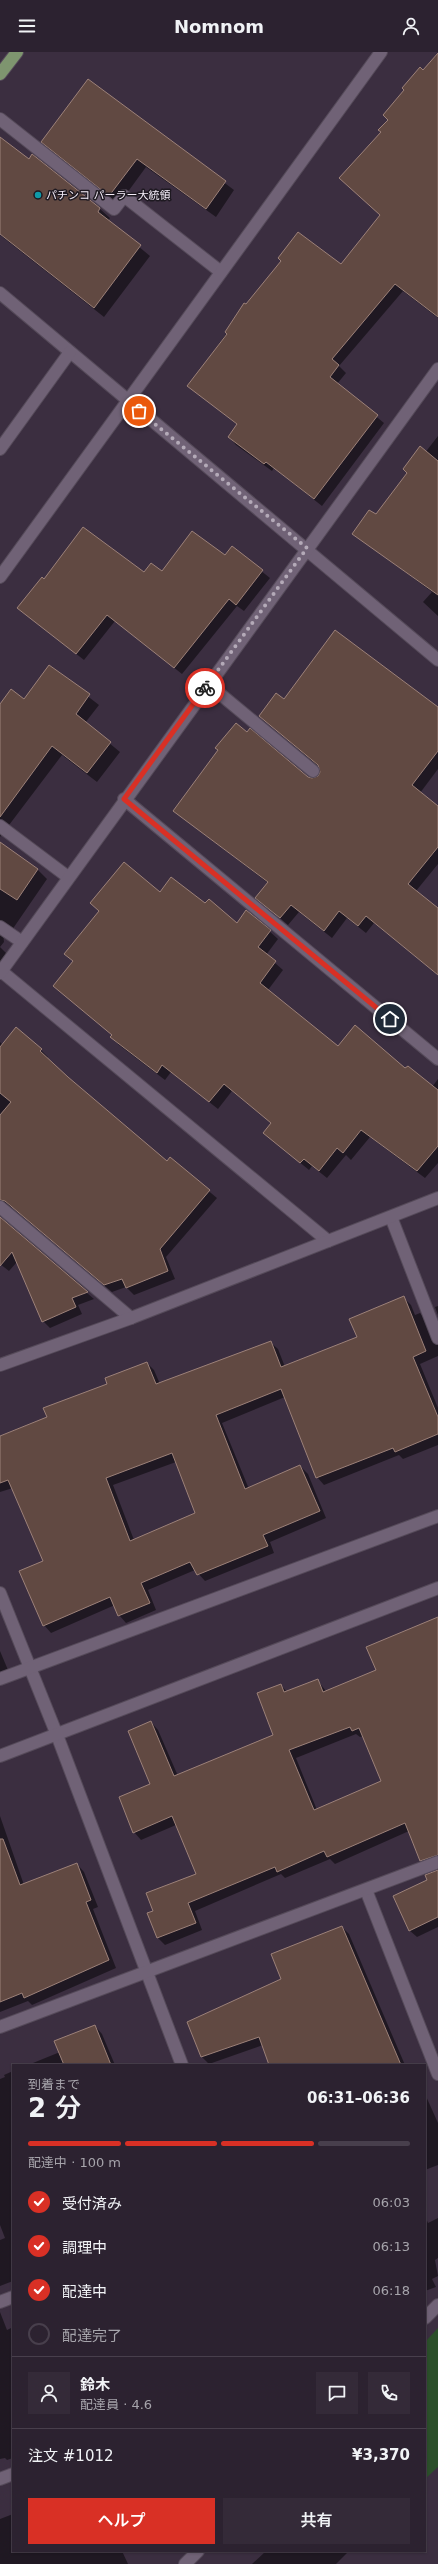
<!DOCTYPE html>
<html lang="ja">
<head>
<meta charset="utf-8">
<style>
  :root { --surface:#2c2230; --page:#342a38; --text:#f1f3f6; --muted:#a6a4ab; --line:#483f4c; --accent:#d93025 }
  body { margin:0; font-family:"DejaVu Sans","Noto Sans JP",sans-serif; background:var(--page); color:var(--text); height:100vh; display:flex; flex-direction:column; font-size:15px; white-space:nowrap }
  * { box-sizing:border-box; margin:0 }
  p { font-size:13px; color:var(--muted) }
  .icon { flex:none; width:22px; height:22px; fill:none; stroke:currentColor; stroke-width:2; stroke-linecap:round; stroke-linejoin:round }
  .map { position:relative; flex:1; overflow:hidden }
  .panel { position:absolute; left:12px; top:2012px; width:414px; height:488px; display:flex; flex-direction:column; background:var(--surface); border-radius:0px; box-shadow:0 1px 3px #0004,0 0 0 1px var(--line) }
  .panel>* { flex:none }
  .pin { position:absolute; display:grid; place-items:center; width:34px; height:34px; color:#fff; margin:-17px; border:2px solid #fff; border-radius:50%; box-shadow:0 1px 4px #0007 }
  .courier { position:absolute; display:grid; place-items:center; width:40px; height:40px; margin:-20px; border:3px solid #d93025; border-radius:50%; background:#fff; color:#222; box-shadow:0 1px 5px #0007 }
  .overview em { font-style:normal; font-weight:600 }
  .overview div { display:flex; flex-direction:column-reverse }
  .overview { display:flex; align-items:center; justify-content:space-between; height:68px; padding:0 16px }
  h1 { font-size:26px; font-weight:600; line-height:30px }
  .bar { display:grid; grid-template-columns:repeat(4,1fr); gap:6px 4px; align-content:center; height:48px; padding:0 16px }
  .bar i { height:5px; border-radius:3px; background:var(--line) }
  .bar .current { background:var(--accent) }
  .bar p { grid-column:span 4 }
  .line { display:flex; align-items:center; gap:10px; padding:0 16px; border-top:1px solid var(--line) }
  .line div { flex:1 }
  .round { display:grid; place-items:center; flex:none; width:42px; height:42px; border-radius:0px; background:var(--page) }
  ol { padding:0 16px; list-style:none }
  li { display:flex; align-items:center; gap:12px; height:44px }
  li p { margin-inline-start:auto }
  li .icon { padding:4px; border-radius:50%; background:var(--accent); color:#fff; stroke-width:4 }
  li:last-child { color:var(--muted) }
  li i { width:22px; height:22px; border:2px solid var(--line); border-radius:50% }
  .action { display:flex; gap:8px; margin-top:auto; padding:8px 16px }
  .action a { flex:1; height:46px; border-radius:0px; background:var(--accent); color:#fff; font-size:16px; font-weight:600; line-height:46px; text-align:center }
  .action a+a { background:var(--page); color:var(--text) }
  header { display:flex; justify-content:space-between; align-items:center; height:52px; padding:0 16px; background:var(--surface); font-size:18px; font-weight:600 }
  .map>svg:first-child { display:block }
  .green { fill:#2b4f2a }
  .shadow { fill:#0007; fill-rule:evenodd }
  .building { fill:#614942; stroke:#9c8179; fill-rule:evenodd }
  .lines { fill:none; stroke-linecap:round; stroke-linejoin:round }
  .minor-casing { stroke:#554a59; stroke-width:14 }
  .major-casing { stroke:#554a59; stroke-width:14 }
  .minor { stroke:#706276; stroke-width:12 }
  .major { stroke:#7e956f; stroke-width:12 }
  .done { stroke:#b4aab8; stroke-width:4; stroke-dasharray:0 7.2 }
  .route { stroke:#d93025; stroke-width:5 }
  .culture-dot { fill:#0f9aa8; stroke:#1e1921; stroke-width:1.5 }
  .labels { text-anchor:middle; stroke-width:3; stroke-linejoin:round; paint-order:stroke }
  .poi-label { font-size:11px; fill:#f5edf9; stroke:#1e1921; text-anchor:start }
</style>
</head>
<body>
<header><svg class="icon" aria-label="menu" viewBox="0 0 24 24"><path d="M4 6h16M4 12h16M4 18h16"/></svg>Nomnom<svg class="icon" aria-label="person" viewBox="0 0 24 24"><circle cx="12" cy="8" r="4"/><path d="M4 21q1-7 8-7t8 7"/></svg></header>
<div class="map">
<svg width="438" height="2512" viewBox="0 0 438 2512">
  <rect width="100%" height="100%" fill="#3b2e40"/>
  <polygon class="green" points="438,2276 438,2415 425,2427 425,2290"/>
  <g class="shadow">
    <polygon points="438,2 438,266 403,239 339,314 346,321 337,332 384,371 322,454 274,416 272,419 236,393 229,385 238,373 189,334 246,254 341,214 381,164 382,81 423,20"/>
    <polygon points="88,28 234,138 216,165 146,115 119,152 43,90"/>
    <polygon points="33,104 100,157 110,166 108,169 150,204 104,265 0,183 0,105 29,109"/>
    <polygon points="438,384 438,564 423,550 432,540 353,481 376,464"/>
    <polygon points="232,496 270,526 244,559 237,554 182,622 115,569 84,608 18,556 45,528 163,520 225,504"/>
    <polygon points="50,615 99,653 85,671 120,700 97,730 62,703 0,785 0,653 25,648"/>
    <polygon points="285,648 438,657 438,717 420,741 438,755 438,812 416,839 438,857 438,923 374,871 366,881 347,866 332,886 299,860 288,873 257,846 268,831 174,759 308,726 312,727 319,725 322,720 319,715 260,664"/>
    <polygon points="0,792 38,818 47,827 12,878 3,881 4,890 0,895"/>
    <polygon points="160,841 205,853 237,872 247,859 278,887 266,903 283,918 268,938 338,995 406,1018 432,1035 438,1027 438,1111 425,1126 370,1085 351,1108 346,1103 327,1126 312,1114 309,1118 264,1081 272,1072 232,1039 218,1057 171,1020 165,1028 119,993 112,985 113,983 55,934 74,910 65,902"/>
    <polygon points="0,895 7,902 0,910"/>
    <polygon points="0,990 3,993 41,998 48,1005 46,1007 167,1110 170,1107 217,1146 166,1205 175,1227 134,1243 126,1235 112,1240 13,1156 9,1154 2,1157 0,1160"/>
    <polygon points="0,1164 1,1167 94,1247 78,1253 82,1262 50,1276 43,1269 17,1210 9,1219 0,1212"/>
    <path d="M 404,1246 L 411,1253 L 415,1263 L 420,1261 L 427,1269 L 438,1293 L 438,1304 L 420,1312 L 438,1356 L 438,1393 L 403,1407 L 399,1403 L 324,1433 L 317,1425 L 285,1345 L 222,1371 L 249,1437 L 300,1414 L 308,1422 L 326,1466 L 270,1490 L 274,1501 L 205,1529 L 195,1518 L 148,1538 L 156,1558 L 126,1571 L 119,1563 L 115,1553 L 51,1581 L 44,1573 L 44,1509 L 13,1436 L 0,1440 L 0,1384 L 48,1365 L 147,1311 L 154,1318 L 160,1332 L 270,1290 L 278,1297 L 285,1315 L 358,1286 ZM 176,1410 L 197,1461 L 134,1488 L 113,1433 Z"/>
    <polygon points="438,1254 438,1263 435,1255"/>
    <path d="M 438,1568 L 438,1812 L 428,1816 L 420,1808 L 409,1779 L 335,1812 L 330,1807 L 285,1826 L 281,1822 L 195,1859 L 202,1878 L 165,1893 L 158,1886 L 148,1861 L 155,1859 L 197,1822 L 176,1773 L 141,1788 L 134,1780 L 152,1732 L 151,1670 L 158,1678 L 178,1724 L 275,1684 L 281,1633 L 287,1640 L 317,1628 L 326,1639 L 377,1619 ZM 356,1682 L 360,1685 L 363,1684 L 382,1730 L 317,1758 L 296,1706 Z"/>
    <polygon points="0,1599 8,1618 0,1621"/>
    <polygon points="0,1764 24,1833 77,1812 84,1820 98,1855 93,1857 116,1916 32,1953 28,1949 0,1960"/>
    <polygon points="438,1818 438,1875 417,1885 409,1878 428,1829"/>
    <polygon points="342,1875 349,1882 405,2013 270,2013 263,1993 209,2012 202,2005 283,1927"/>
    <polygon points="95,1974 102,1982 115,2013 28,2013 60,2000"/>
    <polygon points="13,2019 13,2229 0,2234 0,2188 5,2186 0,2173 0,2027 5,2025 4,2023"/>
    <polygon points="425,2042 438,2071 438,2113 425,2118"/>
    <polygon points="425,2164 428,2171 438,2166 438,2206 435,2208 438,2224 432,2227 436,2235 425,2239"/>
    <polygon points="0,2260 7,2278 13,2275 13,2406 7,2408 5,2406 0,2407"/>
    <polygon points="13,2462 13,2499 122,2499 128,2512 0,2512 0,2467"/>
    <polygon points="266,2499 349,2499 336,2512 252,2512"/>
  </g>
  <g class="building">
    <polygon points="438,1 438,265 395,232 332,307 339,313 330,325 378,363 314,447 266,410 264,412 228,385 237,372 187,334 227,282 225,280 244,251 246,252 281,209 278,206 298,180 341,212 380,163 339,126 381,80 378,78 388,68 383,63 404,38 402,36 420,15 423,18"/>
    <polygon points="88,27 226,129 206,157 137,107 109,144 41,90"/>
    <polygon points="0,85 29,107 32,102 100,156 98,160 141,193 94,256 0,182"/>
    <polygon points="420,394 438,409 438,543 352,482 369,458 376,462 407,421 403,417"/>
    <polygon points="83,475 144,520 151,511 162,519 192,479 225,503 232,494 263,518 236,553 229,547 174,616 107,563 76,602 17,556 42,525 44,527"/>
    <polygon points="335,578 438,655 438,699 412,733 438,754 438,795 408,832 438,856 438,923 366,864 358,874 339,859 324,879 291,853 280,866 255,846 268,830 173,759 218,698 215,696 236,671 247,680 250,676 308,725 312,726 318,724 320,720 318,713 259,664 276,641 284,647"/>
    <polygon points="49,613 90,642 76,662 111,690 87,721 52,694 0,765 0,652 11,637 24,647"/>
    <polygon points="0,790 38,817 17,848 0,837"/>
    <polygon points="124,810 160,840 171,825 205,851 209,847 237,871 246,858 271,878 258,895 276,909 260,931 338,994 355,973 405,1016 408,1014 438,1038 438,1094 417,1119 361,1078 343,1101 337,1096 319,1119 304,1107 300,1111 263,1081 271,1071 224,1032 209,1050 162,1013 157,1021 110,985 112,983 53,934 73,909 64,902 99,859 90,851"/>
    <polygon points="16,975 42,997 40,999 68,1025 167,1109 170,1105 210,1138 160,1197 168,1219 126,1236 122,1227 104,1233 5,1149 0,1148 0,1063 11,1050 0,1041 0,995"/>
    <polygon points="0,1165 88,1240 72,1246 76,1255 42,1270 12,1200 0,1214"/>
    <path d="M 404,1244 L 426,1299 L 413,1305 L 438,1365 L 438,1382 L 395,1400 L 393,1396 L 316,1426 L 281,1337 L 216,1363 L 245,1437 L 300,1413 L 320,1459 L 263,1483 L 268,1494 L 197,1523 L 190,1510 L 141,1531 L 150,1551 L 118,1564 L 110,1545 L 43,1574 L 19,1519 L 43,1509 L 8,1428 L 0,1431 L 0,1384 L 47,1365 L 43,1356 L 107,1332 L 105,1326 L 147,1310 L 156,1332 L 271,1289 L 281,1315 L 357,1285 L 349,1267 ZM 172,1401 L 195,1461 L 130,1489 L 106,1426 Z"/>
    <path d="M 438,1565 L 438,1803 L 420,1809 L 405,1771 L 327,1805 L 324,1799 L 277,1820 L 275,1815 L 188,1851 L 196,1871 L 157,1886 L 147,1861 L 153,1859 L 146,1841 L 196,1822 L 172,1764 L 133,1781 L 119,1745 L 150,1732 L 128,1679 L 151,1669 L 174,1724 L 273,1683 L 257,1641 L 281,1632 L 284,1640 L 318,1627 L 323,1640 L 376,1618 L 366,1595 ZM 350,1675 L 352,1679 L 359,1676 L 381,1729 L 314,1758 L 289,1698 Z"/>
    <polygon points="0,1787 3,1787 20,1833 77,1811 91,1848 86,1850 109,1908 24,1946 22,1941 0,1950"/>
    <polygon points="438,1818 438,1865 409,1879 393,1844 427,1828 425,1823"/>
    <polygon points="342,1874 401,2013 269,2013 259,1985 201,2005 187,1970 281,1927 271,1902"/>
    <polygon points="95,1973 111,2013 64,2013 54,1989"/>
  </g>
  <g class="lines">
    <g class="minor-casing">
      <g id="minor">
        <polyline points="0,67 114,157 124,144 221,220"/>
        <polyline points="0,241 438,608"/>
        <polyline points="0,397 70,300"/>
        <polyline points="0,525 381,0"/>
        <polyline points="208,632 313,719"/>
        <polyline points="124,747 438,1007"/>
        <polyline points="0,774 68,825"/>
        <polyline points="0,875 22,890"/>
        <polyline points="1,919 328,1189"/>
        <polyline points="0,921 438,317"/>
        <polyline points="0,1155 131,1266"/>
        <polyline points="391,1165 438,1286"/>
        <polyline points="0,1313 131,1266 438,1146"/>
        <polyline points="0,1541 57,1683 182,2013"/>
        <polyline points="0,1627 438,1464"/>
        <polyline points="0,1704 438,1536"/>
        <polyline points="366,1838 438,2022"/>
        <polyline points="0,1975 438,1810"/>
        <polyline points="0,2250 13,2245"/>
        <polyline points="425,2266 438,2253"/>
        <polyline points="0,2427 13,2422"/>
        <polyline points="185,2512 198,2499"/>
      </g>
    </g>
    <g class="major-casing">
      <polyline id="major" points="0,22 17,0"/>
    </g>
    <use href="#minor" class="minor"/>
    <use href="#major" class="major"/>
  </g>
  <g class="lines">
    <polyline class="done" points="139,359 307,496 205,636"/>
    <polyline class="route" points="205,636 124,747 390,967"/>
  </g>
  <circle class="culture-dot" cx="38" cy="143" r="4"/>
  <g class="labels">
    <g class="poi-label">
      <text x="46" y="147">パチンコ パーラー大統領</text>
    </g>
  </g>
</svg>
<div class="pin" style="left:139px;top:359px;background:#ea580c"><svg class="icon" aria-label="bag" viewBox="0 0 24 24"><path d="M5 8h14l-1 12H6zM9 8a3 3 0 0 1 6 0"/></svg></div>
<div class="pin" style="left:390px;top:967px;background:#1f2937"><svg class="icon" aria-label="home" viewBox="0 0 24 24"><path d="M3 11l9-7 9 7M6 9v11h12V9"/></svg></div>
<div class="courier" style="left:205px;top:636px"><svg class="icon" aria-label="bike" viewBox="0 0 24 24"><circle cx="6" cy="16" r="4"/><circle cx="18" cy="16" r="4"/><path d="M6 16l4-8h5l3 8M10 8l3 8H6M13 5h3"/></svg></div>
<section class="panel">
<div class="overview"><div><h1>2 分</h1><p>到着まで</p></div><em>06:31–06:36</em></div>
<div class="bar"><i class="current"></i><i class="current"></i><i class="current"></i><i></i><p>配達中 · 100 m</p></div>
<ol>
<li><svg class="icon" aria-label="check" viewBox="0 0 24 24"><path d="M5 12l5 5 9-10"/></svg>受付済み<p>06:03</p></li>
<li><svg class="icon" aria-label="check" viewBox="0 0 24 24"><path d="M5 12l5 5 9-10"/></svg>調理中<p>06:13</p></li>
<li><svg class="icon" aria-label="check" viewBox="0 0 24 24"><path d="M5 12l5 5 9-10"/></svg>配達中<p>06:18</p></li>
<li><i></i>配達完了</li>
</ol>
<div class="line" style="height:72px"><a class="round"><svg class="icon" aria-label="person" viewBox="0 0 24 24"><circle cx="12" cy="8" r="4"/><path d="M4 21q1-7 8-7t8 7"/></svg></a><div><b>鈴木</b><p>配達員 · 4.6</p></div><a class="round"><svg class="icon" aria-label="chat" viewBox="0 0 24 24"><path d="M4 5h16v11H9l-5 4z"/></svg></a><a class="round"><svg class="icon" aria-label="phone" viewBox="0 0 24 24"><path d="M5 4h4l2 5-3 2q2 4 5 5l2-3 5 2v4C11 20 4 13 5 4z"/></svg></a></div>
<div class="line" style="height:52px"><div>注文 #1012</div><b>¥3,370</b></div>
<div class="action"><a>ヘルプ</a><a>共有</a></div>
</section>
</div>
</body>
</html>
